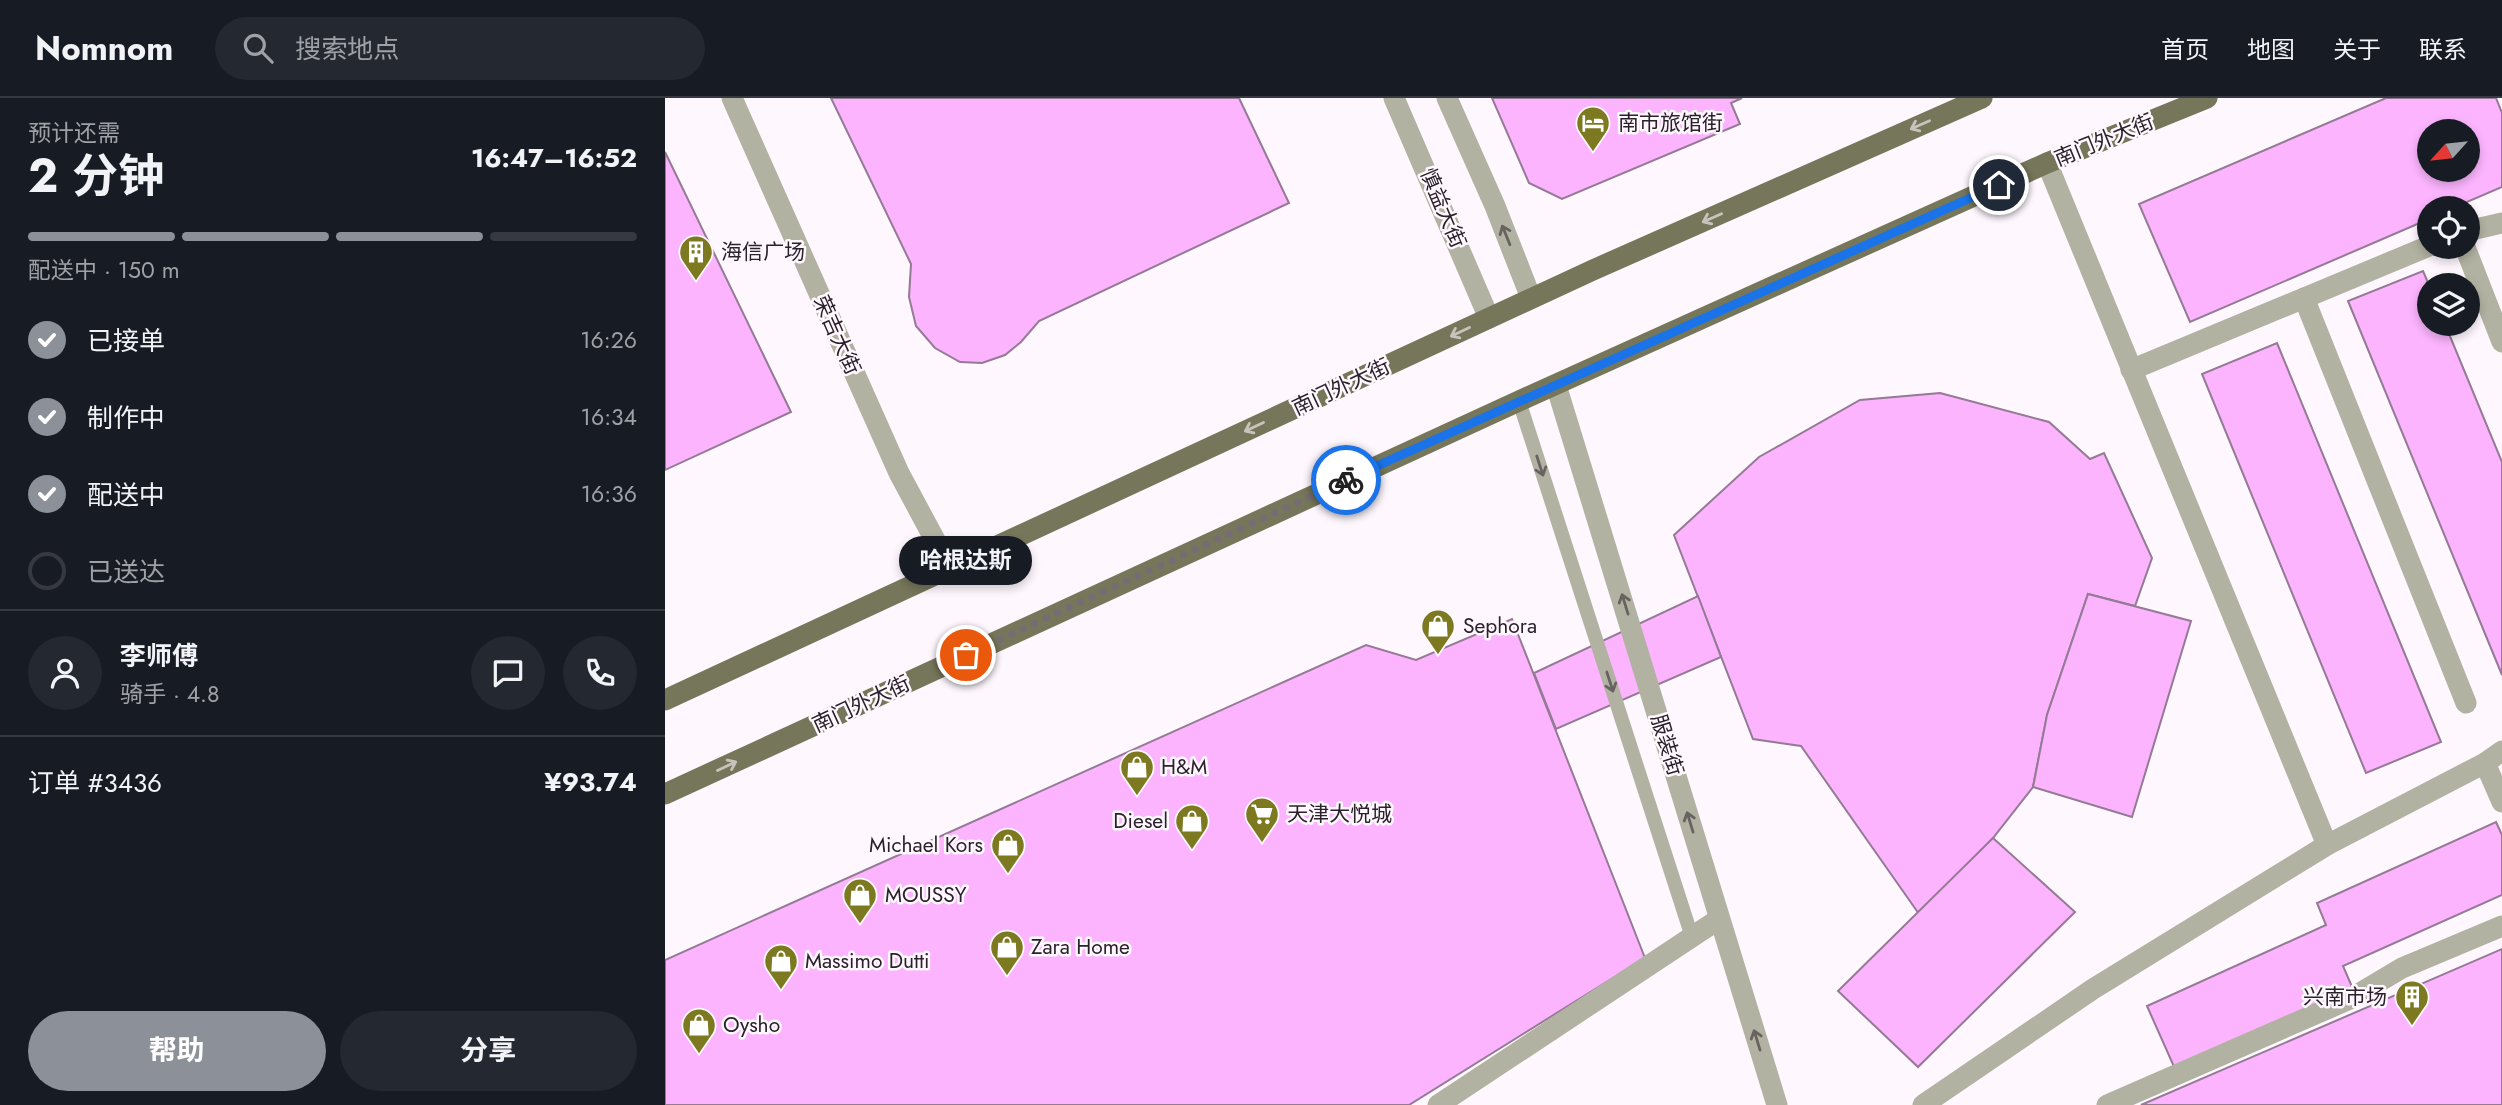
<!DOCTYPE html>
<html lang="zh">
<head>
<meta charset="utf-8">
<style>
  :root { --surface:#171b24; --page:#242831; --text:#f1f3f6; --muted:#9ea1a6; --line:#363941; --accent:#8c9099 }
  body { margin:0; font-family:Jost,"Noto Sans SC",sans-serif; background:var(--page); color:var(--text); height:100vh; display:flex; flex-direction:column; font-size:26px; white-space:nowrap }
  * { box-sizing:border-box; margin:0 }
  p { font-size:23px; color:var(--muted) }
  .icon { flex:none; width:38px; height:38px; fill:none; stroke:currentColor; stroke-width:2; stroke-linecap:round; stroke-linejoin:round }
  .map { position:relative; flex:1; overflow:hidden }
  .details { display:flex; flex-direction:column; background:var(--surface); width:665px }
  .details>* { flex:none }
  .needle { width:46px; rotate:243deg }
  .fabs { position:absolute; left:1752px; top:21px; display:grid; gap:14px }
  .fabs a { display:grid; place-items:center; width:63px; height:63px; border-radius:50%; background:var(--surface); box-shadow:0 4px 10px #0003; font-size:35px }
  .pin { position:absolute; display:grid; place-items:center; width:60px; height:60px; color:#fff; margin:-30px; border:4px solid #fff; border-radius:50%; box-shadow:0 2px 7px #0007 }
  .courier { position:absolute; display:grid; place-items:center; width:70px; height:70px; margin:-35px; border:5px solid #1a73e8; border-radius:50%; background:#fff; color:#222; box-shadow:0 2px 9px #0007 }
  .bubble { position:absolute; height:49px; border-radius:24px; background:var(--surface); box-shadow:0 4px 10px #0003; font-size:23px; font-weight:700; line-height:49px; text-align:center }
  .head em { font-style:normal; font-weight:700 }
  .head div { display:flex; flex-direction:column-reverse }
  .head { display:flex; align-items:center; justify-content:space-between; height:119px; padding:0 28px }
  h1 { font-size:46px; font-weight:700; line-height:52px }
  .bar { display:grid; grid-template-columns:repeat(4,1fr); gap:10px 7px; align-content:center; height:84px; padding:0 28px }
  .bar i { height:9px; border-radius:5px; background:var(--line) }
  .bar .on { background:var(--accent) }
  .bar p { grid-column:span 4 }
  .line { display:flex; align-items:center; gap:18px; padding:0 28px; border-top:2px solid var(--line) }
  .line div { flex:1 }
  .round { display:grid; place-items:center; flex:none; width:74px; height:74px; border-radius:37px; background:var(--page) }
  ol { padding:0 28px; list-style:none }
  li { display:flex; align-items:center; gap:21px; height:77px }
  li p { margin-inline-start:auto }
  li .icon { padding:7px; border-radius:50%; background:var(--accent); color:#fff; stroke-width:4 }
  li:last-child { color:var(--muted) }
  li i { width:38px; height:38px; border:4px solid var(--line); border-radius:50% }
  .primary-button { display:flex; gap:14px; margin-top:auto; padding:14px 28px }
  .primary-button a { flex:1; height:80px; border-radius:42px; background:var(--accent); color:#fff; font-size:28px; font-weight:700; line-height:80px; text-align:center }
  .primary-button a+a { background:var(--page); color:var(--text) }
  header { display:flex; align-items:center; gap:42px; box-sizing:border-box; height:98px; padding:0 35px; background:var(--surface); border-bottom:2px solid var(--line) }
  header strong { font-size:33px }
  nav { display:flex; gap:38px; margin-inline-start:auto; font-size:24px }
  .search { width:490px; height:63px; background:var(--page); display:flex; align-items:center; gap:18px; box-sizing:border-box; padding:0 24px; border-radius:38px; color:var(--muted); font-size:26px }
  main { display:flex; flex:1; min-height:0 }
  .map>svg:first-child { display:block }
  .building { fill:#fbb4fd; stroke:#947a94; stroke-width:2; fill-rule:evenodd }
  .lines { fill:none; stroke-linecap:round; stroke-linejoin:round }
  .service { stroke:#b2b2a2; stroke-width:14 }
  .minor { stroke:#b2b2a2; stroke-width:21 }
  .tertiary { stroke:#b2b2a2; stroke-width:21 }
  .primary { stroke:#76765a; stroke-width:21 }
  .oneway { stroke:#c8c4bc }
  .oneway2 { stroke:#686261 }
  .done { stroke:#756c75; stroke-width:7; stroke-dasharray:0 12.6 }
  .route { stroke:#1a73e8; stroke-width:9 }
  .labels { text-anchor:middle; stroke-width:5; stroke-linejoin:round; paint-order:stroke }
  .poi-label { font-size:21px; fill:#2b212b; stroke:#fef8fe; text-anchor:start }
  .street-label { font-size:21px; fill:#2b212b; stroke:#fef8fe }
</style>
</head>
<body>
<header>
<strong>Nomnom</strong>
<div class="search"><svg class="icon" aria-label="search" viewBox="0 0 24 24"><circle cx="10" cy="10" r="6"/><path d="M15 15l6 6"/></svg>搜索地点</div>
<nav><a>首页</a><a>地图</a><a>关于</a><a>联系</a></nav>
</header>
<main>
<section class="details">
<div class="head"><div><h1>2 分钟</h1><p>预计还需</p></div><em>16:47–16:52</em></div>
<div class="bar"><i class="on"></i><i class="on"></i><i class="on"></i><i></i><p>配送中 · 150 m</p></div>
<ol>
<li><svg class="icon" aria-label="check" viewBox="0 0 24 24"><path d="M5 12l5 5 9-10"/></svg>已接单<p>16:26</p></li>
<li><svg class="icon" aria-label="check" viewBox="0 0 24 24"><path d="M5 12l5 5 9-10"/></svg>制作中<p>16:34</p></li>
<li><svg class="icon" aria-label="check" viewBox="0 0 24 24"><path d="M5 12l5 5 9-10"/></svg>配送中<p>16:36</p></li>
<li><i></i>已送达</li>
</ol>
<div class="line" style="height:126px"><a class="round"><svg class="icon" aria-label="person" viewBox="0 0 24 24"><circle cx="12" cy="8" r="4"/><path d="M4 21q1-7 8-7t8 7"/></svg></a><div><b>李师傅</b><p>骑手 · 4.8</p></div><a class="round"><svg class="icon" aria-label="chat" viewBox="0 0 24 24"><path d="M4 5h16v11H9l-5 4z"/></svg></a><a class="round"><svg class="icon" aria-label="phone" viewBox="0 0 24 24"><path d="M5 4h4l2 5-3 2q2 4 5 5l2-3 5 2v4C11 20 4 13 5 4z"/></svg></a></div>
<div class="line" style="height:91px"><div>订单 #3436</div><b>¥93.74</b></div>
<div class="primary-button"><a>帮助</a><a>分享</a></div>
</section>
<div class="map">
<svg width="1837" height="1007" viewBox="0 0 1837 1007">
  <rect width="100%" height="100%" fill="#fef8fe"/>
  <g class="building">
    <polygon points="166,0 574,0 624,105 374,223 356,244 340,257 317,265 295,264 270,250 251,228 244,199 246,166"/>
    <polygon points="827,0 1077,0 1066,5 1075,26 897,101 864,85"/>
    <path d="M 1721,0 L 1831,0 L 1837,15 L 1837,89 L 1788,110 L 1764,110 L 1764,121 L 1525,224 L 1474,106 ZM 1764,33 L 1802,33 L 1802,72 L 1764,72 Z"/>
    <polygon points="0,54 126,314 0,372"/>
    <polygon points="1758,173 1764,187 1764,226 1780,226 1837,364 1837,577 1683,203"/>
    <polygon points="1612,245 1776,644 1701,675 1537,276"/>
    <polygon points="1275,295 1384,324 1425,361 1439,355 1487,460 1470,508 1423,496 1382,617 1368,689 1328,740 1254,816 1136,648 1088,641 1009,437 1094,359 1195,302"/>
    <polygon points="1423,496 1526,523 1467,719 1368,689 1382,617"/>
    <polygon points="1033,498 1056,559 891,631 869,575"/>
    <polygon points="847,521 980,860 744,1007 0,1007 0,862 701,547 751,562"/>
    <polygon points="1831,724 1837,737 1837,797 1678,868 1688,891 1510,971 1482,908 1661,827 1652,805"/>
    <polygon points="1328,740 1410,814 1253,969 1173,893"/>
    <polygon points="1837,851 1837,1007 1476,1007"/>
  </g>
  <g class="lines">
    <polyline class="service" points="854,303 1027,839"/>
    <g class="minor">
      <polyline points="67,0 234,375 285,470"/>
      <polyline points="1382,65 1662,747"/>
      <polyline points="1802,133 1837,125"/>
      <polyline points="1800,149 1837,244"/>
      <polyline points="1639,200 1801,605"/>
      <polyline points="1466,272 1764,148"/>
      <polyline points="1820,665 1837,704"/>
      <polyline points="773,1007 1054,821"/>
      <polyline points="1258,1007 1428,891 1662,747 1820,665 1837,653"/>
      <polyline points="1442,1007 1685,901 1737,870 1837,828"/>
    </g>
    <g class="tertiary">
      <polyline points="729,0 824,220"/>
      <polyline points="782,0 830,108 866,200"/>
      <polyline points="891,287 1112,1007"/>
    </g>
    <g class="primary">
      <polyline points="0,602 928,172 1317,0"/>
      <polyline points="0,696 854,303 1382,65 1542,0"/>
    </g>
  </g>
  <defs><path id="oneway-shaft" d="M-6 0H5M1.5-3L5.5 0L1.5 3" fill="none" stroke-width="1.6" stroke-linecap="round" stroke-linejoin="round" transform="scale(1.75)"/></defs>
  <g class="oneway">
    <use href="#oneway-shaft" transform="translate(1255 27) rotate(156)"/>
    <use href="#oneway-shaft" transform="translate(1047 120) rotate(156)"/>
    <use href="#oneway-shaft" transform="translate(795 234) rotate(155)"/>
    <use href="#oneway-shaft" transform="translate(589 329) rotate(155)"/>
    <use href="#oneway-shaft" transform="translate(62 668) rotate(-25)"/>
  </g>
  <g class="oneway2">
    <use href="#oneway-shaft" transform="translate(841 137) rotate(-112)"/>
    <use href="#oneway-shaft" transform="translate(875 368) rotate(72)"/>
    <use href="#oneway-shaft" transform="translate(960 506) rotate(-107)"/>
    <use href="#oneway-shaft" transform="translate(945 584) rotate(72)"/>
    <use href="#oneway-shaft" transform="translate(1025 724) rotate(-107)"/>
    <use href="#oneway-shaft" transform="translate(1092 942) rotate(-107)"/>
  </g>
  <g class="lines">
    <polyline class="done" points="301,557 681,382"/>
    <polyline class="route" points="681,382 1334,87"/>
  </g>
  <defs>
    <g id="hotel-pin" transform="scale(1.75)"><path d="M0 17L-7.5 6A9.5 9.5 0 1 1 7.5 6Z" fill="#7c7920" stroke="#fef8fe"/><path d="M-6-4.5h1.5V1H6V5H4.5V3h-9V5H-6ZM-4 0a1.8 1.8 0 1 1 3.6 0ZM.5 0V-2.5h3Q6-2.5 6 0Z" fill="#fff"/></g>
    <g id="building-pin" transform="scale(1.75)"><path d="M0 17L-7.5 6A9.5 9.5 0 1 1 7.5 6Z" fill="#7c7920" stroke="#fef8fe"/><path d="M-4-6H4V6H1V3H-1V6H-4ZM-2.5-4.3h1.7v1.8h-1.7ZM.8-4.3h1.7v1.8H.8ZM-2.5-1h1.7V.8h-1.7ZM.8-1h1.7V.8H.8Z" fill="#fff"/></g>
    <g id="shop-pin" transform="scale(1.75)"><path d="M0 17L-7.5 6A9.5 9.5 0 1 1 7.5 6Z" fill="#7c7920" stroke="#fef8fe"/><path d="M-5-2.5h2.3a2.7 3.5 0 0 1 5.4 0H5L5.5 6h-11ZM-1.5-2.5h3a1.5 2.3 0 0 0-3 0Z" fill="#fff"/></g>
    <g id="supermarket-pin" transform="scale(1.75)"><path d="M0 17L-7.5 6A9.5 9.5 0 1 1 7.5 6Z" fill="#7c7920" stroke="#fef8fe"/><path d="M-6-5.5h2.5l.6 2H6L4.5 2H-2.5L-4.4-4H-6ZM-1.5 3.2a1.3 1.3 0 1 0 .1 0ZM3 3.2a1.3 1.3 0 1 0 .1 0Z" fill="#fff"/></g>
  </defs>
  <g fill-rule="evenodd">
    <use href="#hotel-pin" x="928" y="25"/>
    <use href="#building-pin" x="31" y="154"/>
    <use href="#shop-pin" x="773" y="528"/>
    <use href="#shop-pin" x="472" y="669"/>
    <use href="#supermarket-pin" x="597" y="716"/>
    <use href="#shop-pin" x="527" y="723"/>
    <use href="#shop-pin" x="343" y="747"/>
    <use href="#shop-pin" x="195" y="797"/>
    <use href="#shop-pin" x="342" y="849"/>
    <use href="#shop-pin" x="116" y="863"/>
    <use href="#building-pin" x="1747" y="899"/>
    <use href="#shop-pin" x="34" y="927"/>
  </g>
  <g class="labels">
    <g class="poi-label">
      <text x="953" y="32">南市旅馆街</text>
      <text x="56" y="161">海信广场</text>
      <text x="798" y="535">Sephora</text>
      <text x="496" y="676">H&amp;M</text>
      <text x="622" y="723">天津大悦城</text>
      <text x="503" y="730" text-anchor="end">Diesel</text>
      <text x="318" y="754" text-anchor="end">Michael Kors</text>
      <text x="220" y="804">MOUSSY</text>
      <text x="366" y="856">Zara Home</text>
      <text x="140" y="870">Massimo Dutti</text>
      <text x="1722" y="906" text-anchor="end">兴南市场</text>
      <text x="58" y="934">Oysho</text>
    </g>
    <g class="street-label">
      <text transform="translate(1439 42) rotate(-22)" y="7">南门外大街</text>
      <text transform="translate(778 110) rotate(67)" y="7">慎益大街</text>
      <text transform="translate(172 237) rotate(66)" y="7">荣吉大街</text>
      <text transform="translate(676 289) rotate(-25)" y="7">南门外大街</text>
      <text transform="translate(196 606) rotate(-25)" y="7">南门外大街</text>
      <text transform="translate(1002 647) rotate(73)" y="7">服装街</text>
    </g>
  </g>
</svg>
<div class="fabs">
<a><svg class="needle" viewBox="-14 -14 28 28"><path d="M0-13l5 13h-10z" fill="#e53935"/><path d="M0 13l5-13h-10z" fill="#9ea1a6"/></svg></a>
<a><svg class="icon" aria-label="locate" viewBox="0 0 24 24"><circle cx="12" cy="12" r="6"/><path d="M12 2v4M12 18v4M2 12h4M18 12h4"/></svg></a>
<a><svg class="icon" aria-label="layers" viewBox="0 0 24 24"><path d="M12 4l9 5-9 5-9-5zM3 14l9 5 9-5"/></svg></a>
</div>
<div class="pin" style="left:301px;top:557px;background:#ea580c"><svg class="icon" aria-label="bag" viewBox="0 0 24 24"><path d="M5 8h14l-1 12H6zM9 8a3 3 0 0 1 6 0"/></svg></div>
<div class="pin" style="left:1334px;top:87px;background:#1f2937"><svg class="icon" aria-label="home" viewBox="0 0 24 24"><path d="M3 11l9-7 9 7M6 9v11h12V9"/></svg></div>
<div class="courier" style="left:681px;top:382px"><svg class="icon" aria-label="bike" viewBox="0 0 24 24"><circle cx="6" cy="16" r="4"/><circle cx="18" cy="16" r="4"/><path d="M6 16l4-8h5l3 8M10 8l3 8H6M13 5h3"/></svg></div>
<div class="bubble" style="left:234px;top:438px;width:133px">哈根达斯</div>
</div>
</main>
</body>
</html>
